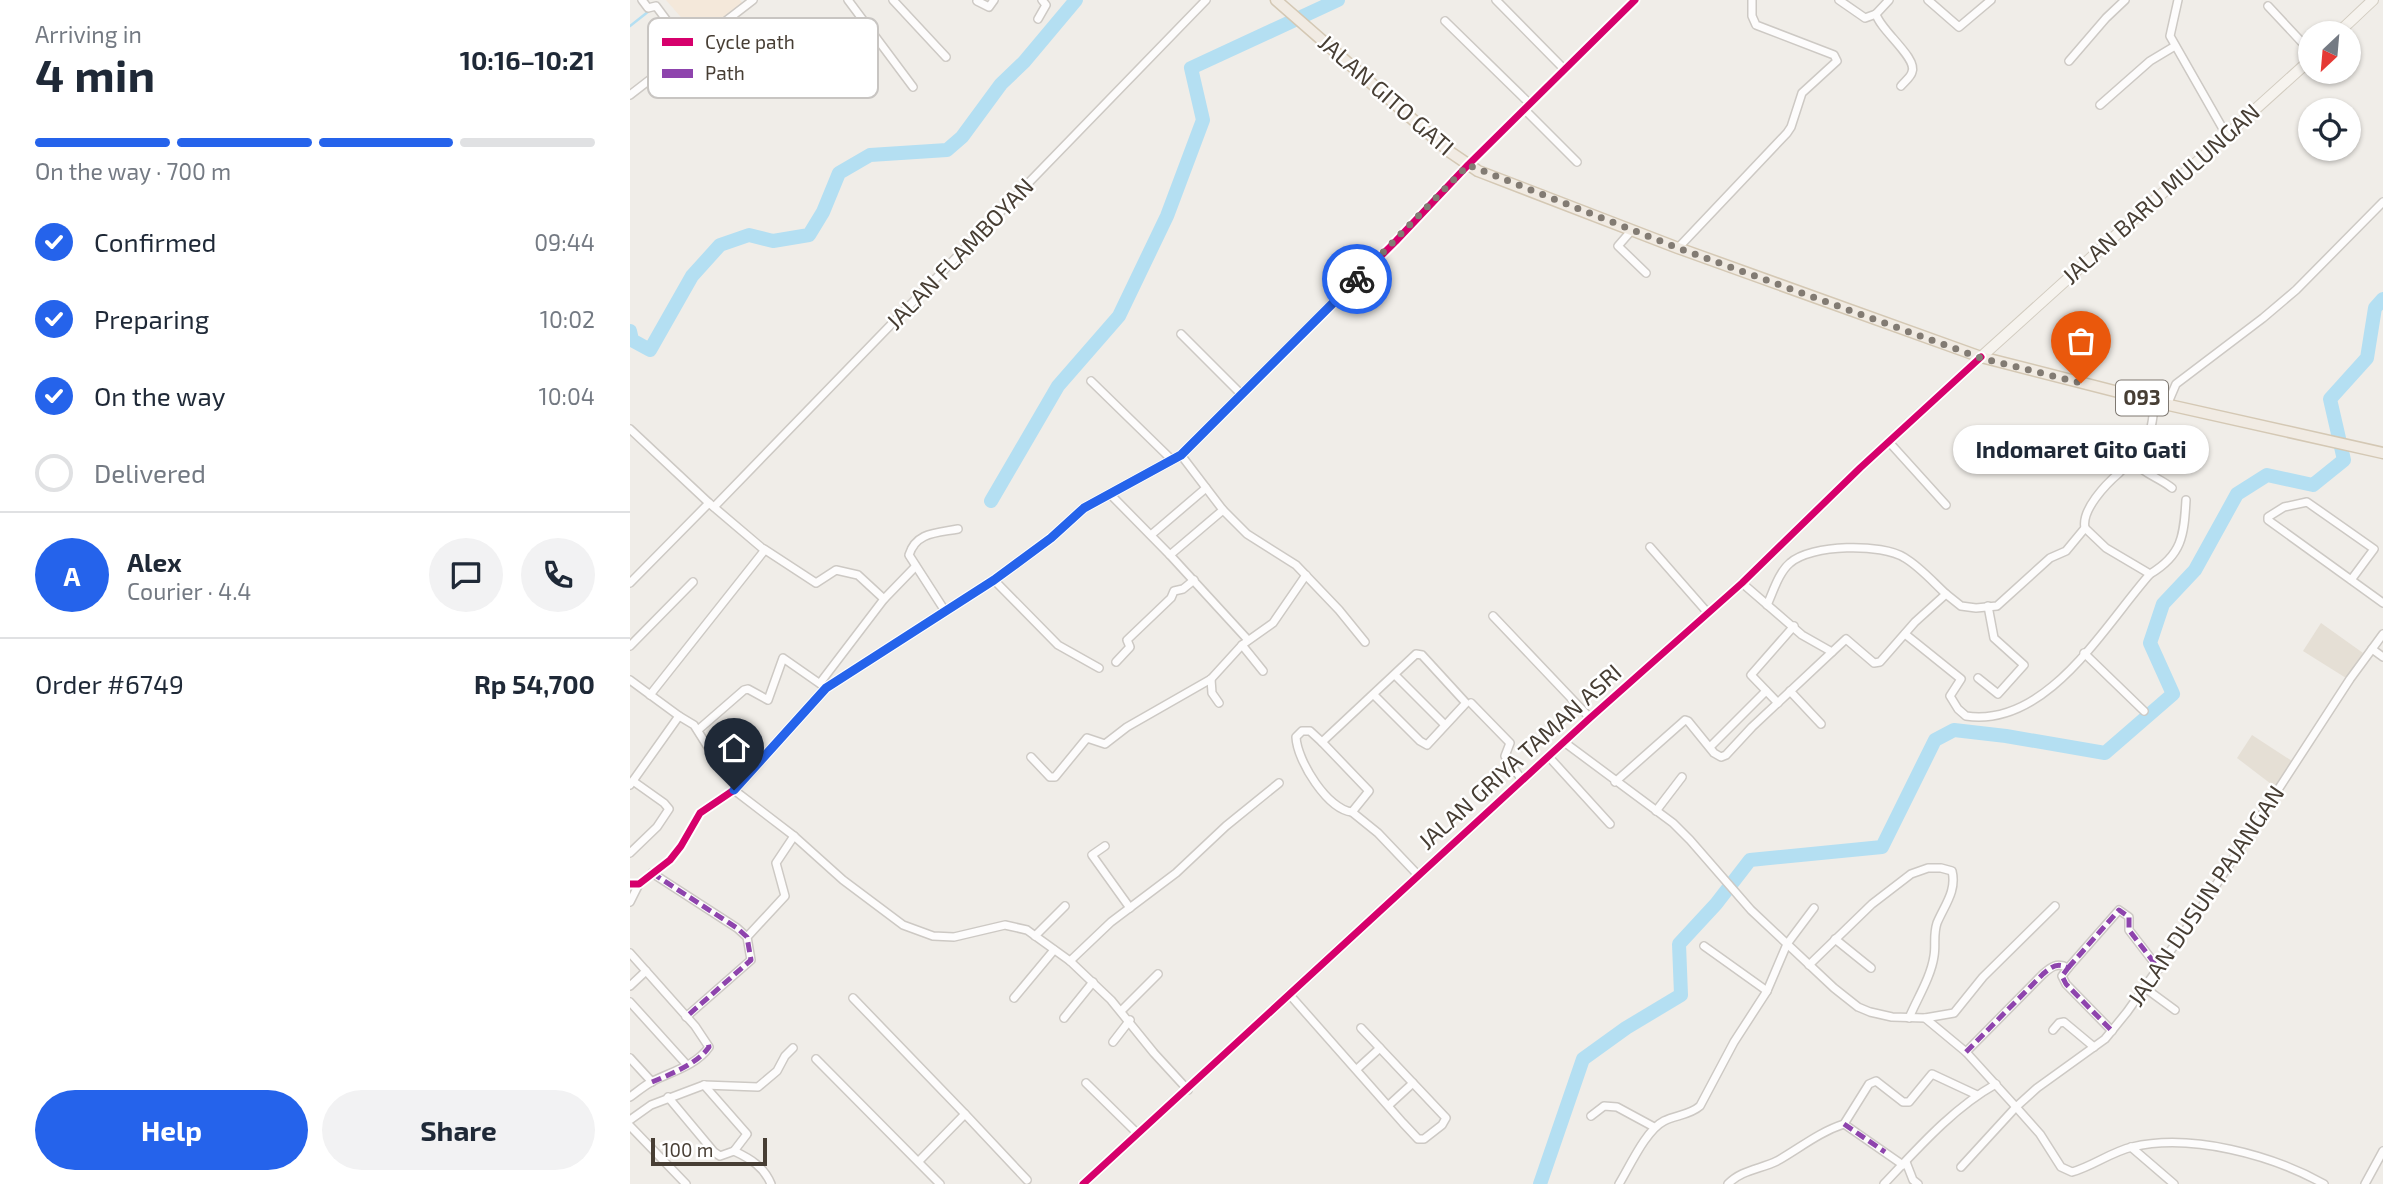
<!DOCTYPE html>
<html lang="en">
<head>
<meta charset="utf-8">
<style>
  :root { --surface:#fff; --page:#f2f2f3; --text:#1f2937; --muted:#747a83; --line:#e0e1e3; --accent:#2563eb }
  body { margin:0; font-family:"Exo 2",sans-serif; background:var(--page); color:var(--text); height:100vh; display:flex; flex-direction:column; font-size:26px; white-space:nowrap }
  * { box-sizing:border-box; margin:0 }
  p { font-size:23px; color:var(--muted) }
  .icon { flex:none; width:38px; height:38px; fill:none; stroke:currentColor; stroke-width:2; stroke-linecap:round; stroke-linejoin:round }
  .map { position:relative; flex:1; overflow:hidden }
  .panel { display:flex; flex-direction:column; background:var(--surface); width:630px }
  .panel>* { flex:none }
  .needle { width:46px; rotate:206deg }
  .controls { position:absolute; left:1668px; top:21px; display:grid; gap:14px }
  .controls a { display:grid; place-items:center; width:63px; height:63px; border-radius:50%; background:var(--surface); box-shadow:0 2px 5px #0004; font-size:35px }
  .scale { position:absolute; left:21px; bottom:18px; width:116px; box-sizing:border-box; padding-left:7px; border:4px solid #473e34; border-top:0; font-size:19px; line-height:24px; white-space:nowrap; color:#473e34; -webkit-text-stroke:5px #fff; paint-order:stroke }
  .pin { position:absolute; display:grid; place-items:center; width:60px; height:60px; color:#fff; margin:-72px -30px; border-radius:50% 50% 50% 0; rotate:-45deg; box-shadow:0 0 7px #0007 }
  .pin .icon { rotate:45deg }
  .courier { position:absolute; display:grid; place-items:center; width:70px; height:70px; margin:-35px; border:5px solid #2563eb; border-radius:50%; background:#fff; color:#222; box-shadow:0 2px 9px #0007 }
  .bubble { position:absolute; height:49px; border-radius:24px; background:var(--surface); box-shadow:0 2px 5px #0004; font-size:23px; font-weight:700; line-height:49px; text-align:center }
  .headline em { font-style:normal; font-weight:700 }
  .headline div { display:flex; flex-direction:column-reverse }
  .headline { display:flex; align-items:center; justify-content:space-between; height:119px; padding:0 35px }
  h1 { font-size:46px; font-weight:700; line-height:52px }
  .bar { display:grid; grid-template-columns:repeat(4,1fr); gap:10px 7px; align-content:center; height:84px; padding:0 35px }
  .bar i { height:9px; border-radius:5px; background:var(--line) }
  .bar .active { background:var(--accent) }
  .bar p { grid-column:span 4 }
  .line { display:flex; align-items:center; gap:18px; padding:0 35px; border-top:2px solid var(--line) }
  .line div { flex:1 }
  .round { display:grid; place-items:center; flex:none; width:74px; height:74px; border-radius:37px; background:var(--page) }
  ol { padding:0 35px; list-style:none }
  li { display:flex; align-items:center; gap:21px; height:77px }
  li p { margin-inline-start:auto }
  li .icon { padding:7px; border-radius:50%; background:var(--accent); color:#fff; stroke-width:4 }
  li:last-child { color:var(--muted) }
  li i { width:38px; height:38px; border:4px solid var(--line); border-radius:50% }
  .cta { display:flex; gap:14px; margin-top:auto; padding:14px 35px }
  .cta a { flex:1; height:80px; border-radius:42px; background:var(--accent); color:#fff; font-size:28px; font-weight:700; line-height:80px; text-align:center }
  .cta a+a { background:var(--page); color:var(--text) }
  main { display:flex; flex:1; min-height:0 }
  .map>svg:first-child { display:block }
  .residential { fill:#e5dfd5 }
  .commercial { fill:#f4e8da }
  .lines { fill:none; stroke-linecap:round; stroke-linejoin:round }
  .stream { stroke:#b4dff2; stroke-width:2.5 }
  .river { stroke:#b4dff2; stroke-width:14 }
  .minor-casing { stroke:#cdc9c4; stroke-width:10 }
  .tertiary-casing { stroke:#cdc9c4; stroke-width:11 }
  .secondary-casing { stroke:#d2ccc0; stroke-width:12 }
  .primary-casing { stroke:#d4c8b4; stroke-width:13 }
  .minor { stroke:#fdfcfc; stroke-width:7 }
  .tertiary { stroke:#fdfcfc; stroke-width:9 }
  .secondary { stroke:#f6f3ee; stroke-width:10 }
  .primary { stroke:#f1ebe3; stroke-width:10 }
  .quiet { stroke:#8e44ad; stroke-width:5; stroke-dasharray:10 5; stroke-linecap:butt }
  .cycleway-casing { stroke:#fff; stroke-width:11 }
  .cycleway { stroke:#d6006c; stroke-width:7 }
  .done { stroke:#827b73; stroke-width:7; stroke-dasharray:0 12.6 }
  .route { stroke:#2563eb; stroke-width:9 }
  .labels { text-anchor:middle; stroke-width:5; stroke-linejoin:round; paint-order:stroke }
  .shield { fill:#fff; stroke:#7e7871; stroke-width:2 }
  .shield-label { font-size:21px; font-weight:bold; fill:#473e34 }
  .street-label { font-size:23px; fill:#473e34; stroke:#fff }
  .key { fill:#fff; stroke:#c8c5c2; stroke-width:2 }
  .key-label { font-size:19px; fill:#473e34 }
</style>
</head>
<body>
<main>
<section class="panel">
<div class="headline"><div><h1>4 min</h1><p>Arriving in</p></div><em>10:16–10:21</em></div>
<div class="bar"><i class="active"></i><i class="active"></i><i class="active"></i><i></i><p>On the way · 700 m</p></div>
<ol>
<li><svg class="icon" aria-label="check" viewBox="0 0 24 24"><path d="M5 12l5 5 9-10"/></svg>Confirmed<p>09:44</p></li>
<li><svg class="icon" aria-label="check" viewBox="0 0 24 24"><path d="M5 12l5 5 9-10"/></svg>Preparing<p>10:02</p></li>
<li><svg class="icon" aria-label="check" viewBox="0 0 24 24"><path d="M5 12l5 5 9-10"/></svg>On the way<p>10:04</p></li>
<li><i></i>Delivered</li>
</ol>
<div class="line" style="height:126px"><b class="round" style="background:var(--accent);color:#fff">A</b><div><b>Alex</b><p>Courier · 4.4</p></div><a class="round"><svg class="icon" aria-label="chat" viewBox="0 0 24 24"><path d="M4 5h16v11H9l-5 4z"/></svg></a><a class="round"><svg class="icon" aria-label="phone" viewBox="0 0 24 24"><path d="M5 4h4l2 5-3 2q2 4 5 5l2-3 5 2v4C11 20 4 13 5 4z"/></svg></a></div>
<div class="line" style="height:91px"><div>Order #6749</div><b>Rp 54,700</b></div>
<div class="cta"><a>Help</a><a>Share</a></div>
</section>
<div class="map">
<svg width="1753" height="1184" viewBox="0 0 1753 1184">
  <rect width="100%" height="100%" fill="#f0ede8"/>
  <g class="residential">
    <polygon points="1691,623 1733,653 1716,678 1673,651"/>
    <polygon points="1622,735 1662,761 1645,787 1607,758"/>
  </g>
  <polygon class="commercial" points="36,0 110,0 114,5 70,39"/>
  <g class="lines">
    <polyline class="stream" points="0,26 19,11"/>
    <g class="river">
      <polyline points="0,331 2,340 20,350 62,276 90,245 119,235 143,241 179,235 193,212 209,173 240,155 317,150 332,137 371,84 394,62 446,0"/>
      <polyline points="361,501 428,386 489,316 537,216 573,120 561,68 708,0"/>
      <polyline points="910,1184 953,1059 996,1028 1051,995 1049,944 1086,904 1120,860 1252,847 1305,740 1324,730 1376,736 1475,753 1543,694 1520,643 1533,604 1565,570 1607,494 1637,475 1683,485 1714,460 1700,399 1737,358 1745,308 1753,299"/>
    </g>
    <g class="minor-casing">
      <g id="minor">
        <polyline points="12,0 18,8 26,6 58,49"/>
        <polyline points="218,0 283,87"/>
        <polyline points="263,0 316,57"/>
        <polyline points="866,0 935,70"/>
        <polyline points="1209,0 1235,18 1246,14 1259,0"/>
        <polyline points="1298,0 1329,27 1361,0"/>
        <polyline points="1548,0 1540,36 1597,136"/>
        <polyline points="347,1 359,7 364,0"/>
        <polyline points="1638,6 1680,51"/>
        <path d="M 1246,14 C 1250,30 1288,58 1282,72 C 1281,77 1274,82 1271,86"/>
        <polyline points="408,19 416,5 412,0"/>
        <polyline points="815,21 900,104"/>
        <polyline points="1439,61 1476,18 1495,0"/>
        <polyline points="0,95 123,0"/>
        <polyline points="1470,105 1520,61 1545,46"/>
        <polyline points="894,109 947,162"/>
        <polyline points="1001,231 988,246 1016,273"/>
        <polyline points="1048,248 1157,133 1161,127 1172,93 1207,61 1204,55 1126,25 1122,16 1122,0"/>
        <polyline points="551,334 612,395"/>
        <polyline points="461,381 541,459"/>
        <polyline points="1537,405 1546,384 1633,318 1666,290 1753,202"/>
        <polyline points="0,429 79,503 132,548 134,551 20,695"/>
        <polyline points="1259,442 1316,505"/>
        <polyline points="551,455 593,510 617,534 666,565 709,610 735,642"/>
        <path d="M 1504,462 C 1514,474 1530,478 1542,488"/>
        <polyline points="480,494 540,555 618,640"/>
        <polyline points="84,507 576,0"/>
        <polyline points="1455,528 1476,548 1520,574"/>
        <polyline points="521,535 576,488"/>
        <polyline points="1020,547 1077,612"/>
        <polyline points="134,549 186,583 206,570 228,575 254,599"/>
        <polyline points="540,555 593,510"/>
        <polyline points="364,580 428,645 469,668"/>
        <polyline points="1721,580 1744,549 1677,502 1654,507 1638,517 1638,520 1753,603"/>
        <polyline points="0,583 79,503"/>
        <path d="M 1112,583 L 1172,635 L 1202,652 L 1216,639 L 1244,663 L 1250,662 L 1285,622 L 1316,594 L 1331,606 L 1346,608 L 1367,606 L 1420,558 L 1436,551 L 1455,528 C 1451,510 1476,484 1489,473 C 1498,463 1510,458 1516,445 C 1522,432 1523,415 1525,401"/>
        <path d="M 1137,605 C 1143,592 1149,572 1160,563 C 1181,544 1252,543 1275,558 C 1290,567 1303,582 1316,594"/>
        <path d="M 315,611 L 279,555 C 286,532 307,533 328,529"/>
        <polyline points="863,616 960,718"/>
        <path d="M 1275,634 L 1331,679 L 1320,696 L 1328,709 L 1336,716 C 1417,728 1474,626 1520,574 C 1552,555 1554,536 1556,500"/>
        <polyline points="612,645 633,671"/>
        <polyline points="0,646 63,582"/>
        <polyline points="1742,649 1753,657"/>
        <polyline points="1454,653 1514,711"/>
        <polyline points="486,662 500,647 497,640 541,598 544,591 553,589 564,580"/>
        <polyline points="765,675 815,725"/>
        <polyline points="1348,678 1368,694 1394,665 1364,638 1358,606"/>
        <polyline points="581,679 582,693 589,703"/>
        <polyline points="0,680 49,716 0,785"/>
        <polyline points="190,683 254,599 285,567"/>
        <polyline points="1160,691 1191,724"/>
        <polyline points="744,695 790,741 797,745 836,703 792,655 786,654 692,742 739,791 722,812 748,833 788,875"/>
        <polyline points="841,703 880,743 875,756 892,780"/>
        <polyline points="1148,703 1121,675 1164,626"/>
        <polyline points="49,716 64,725 93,771 109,785"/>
        <polyline points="68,730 114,690 118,689 138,700 153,658 196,688"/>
        <path d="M 692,742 L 680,731 L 672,731 L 666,737 C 667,761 698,810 722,812"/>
        <polyline points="934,742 1043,823 1060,840 1121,910 1204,988 1228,1007 1240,1012 1262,1017 1295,1018 1336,1052 1386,1107 1407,1088 1475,1039 1497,1012 1573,905 1720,679 1753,634"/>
        <polyline points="1080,747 1136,691"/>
        <polyline points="401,757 420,777 425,777 457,738 475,744 497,727 581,679 612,645 643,623 676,575"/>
        <polyline points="919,757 980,824"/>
        <polyline points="985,782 1055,720 1058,721 1084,753 1091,757 1096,755 1122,727 1202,652"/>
        <polyline points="104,790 164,836 213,880 273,925 303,936 324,937 375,925 397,930 440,961 481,1000 524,1053 558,1090"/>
        <polyline points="1026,811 1052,777"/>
        <polyline points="475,846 462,855 500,908"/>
        <polyline points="0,853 27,827 39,809 34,803 3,781"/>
        <polyline points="22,873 107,928 117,937"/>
        <polyline points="0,884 9,884 40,860 51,846 70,813 104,790 196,688 364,580 421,538 454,508 551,455 766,241 838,165 1005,0"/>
        <polyline points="0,902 9,884"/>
        <polyline points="405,936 435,906"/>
        <polyline points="1205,939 1241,968"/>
        <polyline points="1074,946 1137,991"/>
        <path d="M 0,953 L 65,1026 L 79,1047 C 67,1065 41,1072 23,1081 C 15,1085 7,1092 0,1097"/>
        <polyline points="440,961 481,922 546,873 596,826 649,783"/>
        <path d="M 1179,965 L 1242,904 L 1281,874 L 1298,868 L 1311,868 L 1322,871 C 1327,891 1314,906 1307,923 C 1303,935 1306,945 1304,956 C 1301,977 1287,999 1279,1018"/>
        <polyline points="1438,968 1489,910 1499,917 1499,930 1529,969"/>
        <polyline points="0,986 16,971"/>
        <polyline points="1515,988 1545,1010"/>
        <polyline points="659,994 773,1123 788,1139 794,1139 812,1125 816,1118 731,1028"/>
        <polyline points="223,998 335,1114"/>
        <polyline points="384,998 424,950"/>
        <polyline points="0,1002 57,1065"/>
        <polyline points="491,1011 528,974"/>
        <polyline points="56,1017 121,960 117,937 155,896 146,863 164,836"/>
        <polyline points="434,1018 463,982"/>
        <polyline points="1295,1018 1324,1013 1353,977 1425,906"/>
        <polyline points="1423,1030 1429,1023 1434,1022 1464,1047"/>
        <polyline points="483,1042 500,1020"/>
        <path d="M 1336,1052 L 1413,974 C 1421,967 1427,962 1438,968 L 1432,976 L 1436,984 L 1482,1031"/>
        <polyline points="0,1058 22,1082"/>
        <polyline points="186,1059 310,1184"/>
        <polyline points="727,1069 750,1048"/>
        <polyline points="456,1083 507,1133"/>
        <polyline points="74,1085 117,1134 104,1151"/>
        <path d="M 38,1097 L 84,1152 L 90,1156 L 104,1151 C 121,1159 134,1167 141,1184"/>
        <polyline points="759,1105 783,1083"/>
        <polyline points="961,1116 974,1106 987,1107 1024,1127"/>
        <polyline points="0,1120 21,1105 74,1085 128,1087 147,1071 155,1056 163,1048"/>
        <polyline points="1214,1124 1273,1165"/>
        <polyline points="0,1126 56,1184"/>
        <polyline points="1501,1147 1544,1184"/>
        <polyline points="289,1161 335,1114 397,1180"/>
        <polyline points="1276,1162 1283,1180 1288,1184"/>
        <path d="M 1331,1167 L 1386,1107 L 1410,1134 L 1431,1167 L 1442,1172 C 1463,1166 1481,1152 1502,1147 C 1561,1133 1642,1155 1694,1184"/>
        <path d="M 989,1184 C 1000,1166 1016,1130 1034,1121 C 1046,1115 1060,1115 1070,1106 L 1104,1042 L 1137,991 L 1157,944 L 1184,908"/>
        <path d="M 1098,1184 C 1111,1170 1131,1169 1147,1161 C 1170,1148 1189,1132 1214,1124 L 1239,1084 L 1246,1081 L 1273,1102 L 1279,1102 L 1302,1074 L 1347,1095"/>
        <path d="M 1254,1184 C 1288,1148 1323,1108 1366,1084"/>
        <polyline points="1735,1184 1753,1151"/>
      </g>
    </g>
    <g class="tertiary-casing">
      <polyline id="tertiary" points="453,1184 960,718 1112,583 1230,468 1351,357"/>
    </g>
    <g class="secondary-casing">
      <g id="secondary">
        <polyline points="1708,33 1743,0"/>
        <polyline points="1351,357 1680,60"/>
      </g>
    </g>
    <g class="primary-casing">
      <polyline id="primary" points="646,0 820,152 848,171 1048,248 1351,357 1539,405 1753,453"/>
    </g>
    <use href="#minor" class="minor"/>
    <use href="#tertiary" class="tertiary"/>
    <use href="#secondary" class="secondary"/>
    <use href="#primary" class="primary"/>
    <g class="quiet">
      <polyline points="22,873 107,928 117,937 121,960 56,1017"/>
      <polyline points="1438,968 1489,910 1499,917 1499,930 1529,969"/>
      <path d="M 1336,1052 L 1413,974 C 1421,967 1427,962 1438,968 L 1432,976 L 1436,984 L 1482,1031"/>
      <path d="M 22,1082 C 41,1074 67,1064 79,1047 L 78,1042"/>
      <polyline points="1214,1124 1255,1152"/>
    </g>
    <g class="cycleway-casing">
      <g id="cycleway">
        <polyline points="0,884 9,884 40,860 51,846 70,813 104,790 196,688 364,580 421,538 454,508 551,455 766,241 838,165 1005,0"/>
        <polyline points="453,1184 960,718 1112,583 1230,468 1351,357"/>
      </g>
    </g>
    <use href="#cycleway" class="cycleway"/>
  </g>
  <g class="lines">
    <polyline class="done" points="727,279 838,165 1048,248 1351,358 1451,383"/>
    <polyline class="route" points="104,790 196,688 364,580 421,538 454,508 551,455 727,279"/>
  </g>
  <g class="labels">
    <rect class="shield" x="1486" y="380.5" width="52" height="35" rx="5"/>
    <g class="shield-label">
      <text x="1512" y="405">093</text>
    </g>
    <g class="street-label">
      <text transform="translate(756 95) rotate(41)" y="8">JALAN GITO GATI</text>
      <text transform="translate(1531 194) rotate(-42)" y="8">JALAN BARU MULUNGAN</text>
      <text transform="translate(330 254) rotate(-46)" y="8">JALAN FLAMBOYAN</text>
      <text transform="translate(890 757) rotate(-42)" y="8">JALAN GRIYA TAMAN ASRI</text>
      <text transform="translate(1576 896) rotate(-56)" y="8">JALAN DUSUN PAJANGAN</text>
    </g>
  </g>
  <rect x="18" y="18" width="230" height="80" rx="10" class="key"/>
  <rect x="32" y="38" width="31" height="8" fill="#d6006c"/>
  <rect x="32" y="69" width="31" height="9" fill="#8e44ad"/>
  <g class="key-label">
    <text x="75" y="49">Cycle path</text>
    <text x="75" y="80">Path</text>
  </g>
</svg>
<div class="controls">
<a><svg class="needle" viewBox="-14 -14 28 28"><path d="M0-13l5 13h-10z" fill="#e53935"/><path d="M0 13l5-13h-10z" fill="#747a83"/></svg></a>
<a><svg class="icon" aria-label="locate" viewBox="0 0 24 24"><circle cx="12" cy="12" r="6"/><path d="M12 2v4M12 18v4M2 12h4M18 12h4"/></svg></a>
</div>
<div class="scale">100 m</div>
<div class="pin" style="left:1451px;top:383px;background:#ea580c"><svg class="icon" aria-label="bag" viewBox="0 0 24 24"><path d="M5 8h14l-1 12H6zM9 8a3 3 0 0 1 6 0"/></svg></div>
<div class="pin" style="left:104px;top:790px;background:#1f2937"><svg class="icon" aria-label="home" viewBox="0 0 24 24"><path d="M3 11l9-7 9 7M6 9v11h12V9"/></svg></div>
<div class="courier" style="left:727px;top:279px"><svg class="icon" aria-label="bike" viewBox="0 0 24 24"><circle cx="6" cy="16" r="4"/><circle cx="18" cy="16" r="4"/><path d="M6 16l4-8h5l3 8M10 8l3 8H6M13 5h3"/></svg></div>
<div class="bubble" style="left:1323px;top:425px;width:256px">Indomaret Gito Gati</div>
</div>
</main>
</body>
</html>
